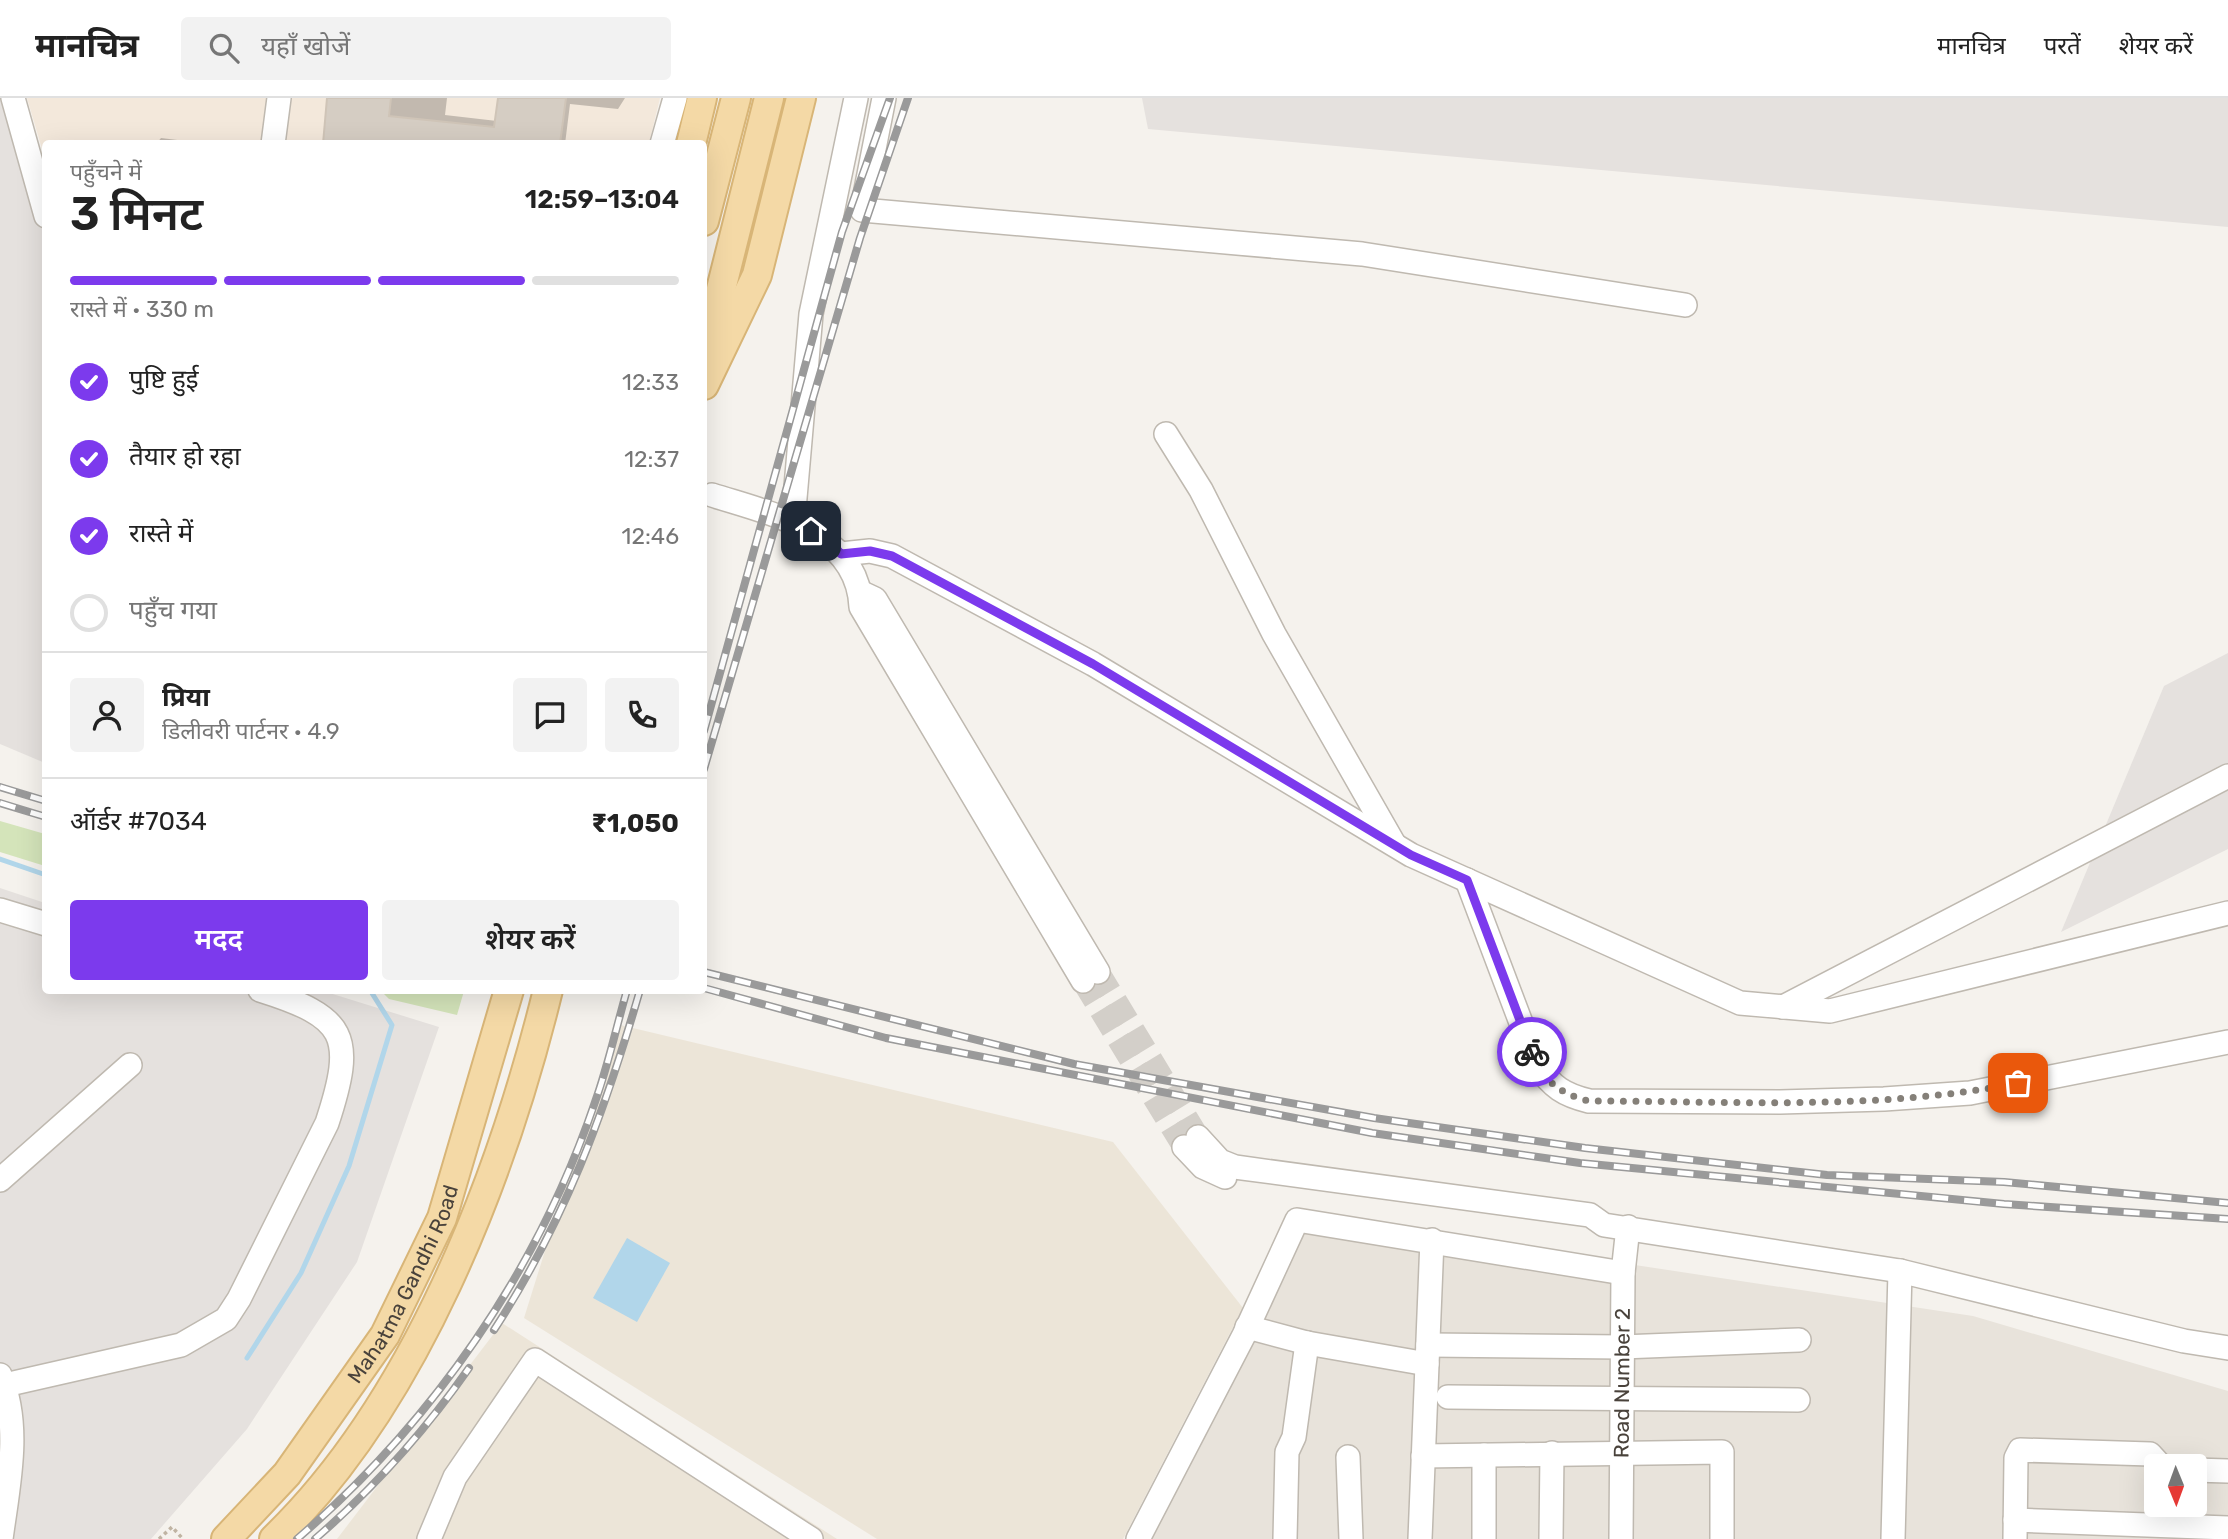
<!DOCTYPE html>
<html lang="hi">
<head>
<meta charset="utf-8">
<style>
  :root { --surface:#fff; --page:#f2f2f2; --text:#222; --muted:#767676; --line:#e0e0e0; --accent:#7c3aed }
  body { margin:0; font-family:Rubik,"Noto Sans Devanagari",sans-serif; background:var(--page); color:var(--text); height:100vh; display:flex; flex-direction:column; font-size:26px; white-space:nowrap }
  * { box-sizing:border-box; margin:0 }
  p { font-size:23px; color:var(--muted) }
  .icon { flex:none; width:38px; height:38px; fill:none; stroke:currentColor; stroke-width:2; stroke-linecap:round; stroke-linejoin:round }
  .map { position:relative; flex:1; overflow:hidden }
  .sheet { position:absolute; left:42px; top:42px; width:665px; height:854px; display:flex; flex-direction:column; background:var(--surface); border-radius:7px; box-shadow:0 7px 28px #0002 }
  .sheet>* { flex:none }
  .needle { width:46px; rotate:179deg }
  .tools { position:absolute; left:2144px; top:1356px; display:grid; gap:14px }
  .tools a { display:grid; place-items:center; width:63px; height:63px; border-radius:7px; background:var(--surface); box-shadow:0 7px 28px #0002; font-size:35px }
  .pin { position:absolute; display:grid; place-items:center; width:60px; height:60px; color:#fff; margin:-30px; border-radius:14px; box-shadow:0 4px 10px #0006 }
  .courier { position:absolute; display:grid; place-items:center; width:70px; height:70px; margin:-35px; border:5px solid #7c3aed; border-radius:50%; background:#fff; color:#222; box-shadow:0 2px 9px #0007 }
  .head em { font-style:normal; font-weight:600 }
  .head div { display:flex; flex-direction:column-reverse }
  .head { display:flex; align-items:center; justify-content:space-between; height:119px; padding:0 28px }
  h1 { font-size:46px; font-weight:600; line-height:52px }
  .bar { display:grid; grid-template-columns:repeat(4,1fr); gap:10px 7px; align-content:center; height:84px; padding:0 28px }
  .bar i { height:9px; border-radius:5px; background:var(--line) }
  .bar .active { background:var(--accent) }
  .bar p { grid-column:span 4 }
  .line { display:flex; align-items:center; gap:18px; padding:0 28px; border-top:2px solid var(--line) }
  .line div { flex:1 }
  .round { display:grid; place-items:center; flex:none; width:74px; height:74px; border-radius:7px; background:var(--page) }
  ol { padding:0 28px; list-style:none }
  li { display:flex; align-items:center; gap:21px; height:77px }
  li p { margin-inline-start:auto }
  li .icon { padding:7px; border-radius:50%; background:var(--accent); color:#fff; stroke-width:4 }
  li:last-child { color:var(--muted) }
  li i { width:38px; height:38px; border:4px solid var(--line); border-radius:50% }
  .button { display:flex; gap:14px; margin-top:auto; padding:14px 28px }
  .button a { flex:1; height:80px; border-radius:7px; background:var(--accent); color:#fff; font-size:28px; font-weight:600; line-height:80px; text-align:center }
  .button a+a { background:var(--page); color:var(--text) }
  header { display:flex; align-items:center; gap:42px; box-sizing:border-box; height:98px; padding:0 35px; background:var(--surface); border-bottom:2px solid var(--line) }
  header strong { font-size:33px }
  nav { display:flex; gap:38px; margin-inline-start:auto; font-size:24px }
  .search { width:490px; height:63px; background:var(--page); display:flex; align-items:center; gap:18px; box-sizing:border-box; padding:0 24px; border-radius:7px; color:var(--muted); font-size:26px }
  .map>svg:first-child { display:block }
  .residential { fill:#e8e3db; fill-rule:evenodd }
  .commercial { fill:#f3e8db }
  .industrial { fill:#e5e1de }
  .education { fill:#ece5d8 }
  .green { fill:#d4e4ba }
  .water { fill:#b1d6ea }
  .shadow { fill:#0003 }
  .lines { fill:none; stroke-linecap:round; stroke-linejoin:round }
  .stream { stroke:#b1d6ea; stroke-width:5 }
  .building { fill:#d5cdc3; stroke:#cfc4b7; stroke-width:2 }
  .minor-tunnel { stroke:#d3cfc9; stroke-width:23; stroke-dasharray:23 11; stroke-linecap:butt }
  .minor-casing { stroke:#bfb9b0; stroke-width:26 }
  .major-casing { stroke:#d8b577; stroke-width:32 }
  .path { stroke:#c0b4a3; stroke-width:3.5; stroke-dasharray:3.5 3.5; stroke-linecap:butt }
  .minor { stroke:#fff; stroke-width:23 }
  .major { stroke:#f4d9a6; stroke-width:28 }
  .rail-casing { stroke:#9a9a9a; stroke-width:8 }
  .rail { stroke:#fff; stroke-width:5; stroke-dasharray:16; stroke-linecap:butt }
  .done { stroke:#858079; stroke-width:7; stroke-dasharray:0 12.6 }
  .route { stroke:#7c3aed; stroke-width:9 }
  .labels { text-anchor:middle; stroke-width:7; stroke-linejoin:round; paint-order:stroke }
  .street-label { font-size:21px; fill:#49423b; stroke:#fff }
</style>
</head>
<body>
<header>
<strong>मानचित्र</strong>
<div class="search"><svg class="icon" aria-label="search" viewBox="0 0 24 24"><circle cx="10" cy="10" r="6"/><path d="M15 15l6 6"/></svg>यहाँ खोजें</div>
<nav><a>मानचित्र</a><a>परतें</a><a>शेयर करें</a></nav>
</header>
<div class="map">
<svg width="2228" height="1441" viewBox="0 0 2228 1441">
  <rect width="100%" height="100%" fill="#f5f2ed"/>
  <path class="residential" d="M 1310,1118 L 1973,1218 L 2228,1293 L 2228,1441 L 1152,1441 ZM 2156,1368 L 2194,1368 L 2194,1407 L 2156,1407 Z"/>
  <polygon class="commercial" points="27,0 660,0 649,45 46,46 45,61"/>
  <g class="industrial">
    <polygon points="0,0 7,0 45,113 45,665 0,646"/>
    <polygon points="1142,0 2228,0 2228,129 1148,31"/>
    <polygon points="2228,555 2228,751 2061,834 2164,588"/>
    <polygon points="0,790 45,805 46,892 323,893 439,929 357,1164 247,1331 151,1441 0,1441"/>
  </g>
  <g class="education">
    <polygon points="616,926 1113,1044 1243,1210 1123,1441 877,1441 524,1220"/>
    <polygon points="502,1225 837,1441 337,1441"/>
  </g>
  <g class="green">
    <polygon points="0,723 45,736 45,768 0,754"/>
    <polygon points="381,893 464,893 457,917 389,901"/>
  </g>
  <polygon class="water" points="627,1140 670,1165 637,1224 593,1200"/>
  <g class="shadow">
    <polygon points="329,0 447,0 445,17 497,23 499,0 625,0 618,11 570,6 565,46 325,46"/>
    <polygon points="161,40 210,46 156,46"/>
  </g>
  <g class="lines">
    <g class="stream">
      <polyline points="0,761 46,777"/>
      <polyline points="247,1260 301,1175 349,1068 392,927 370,892"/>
    </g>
  </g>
  <polygon class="building" points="327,0 391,0 389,18 494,29 498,0 566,0 560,46 323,46"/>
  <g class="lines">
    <g class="minor-tunnel">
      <polyline points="1098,874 1198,1039"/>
      <polyline points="1083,883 1184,1049"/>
    </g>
    <g class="minor-casing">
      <g id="minor">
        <polyline points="13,0 46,118"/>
        <polyline points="884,0 862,112 1362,156 1685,207"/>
        <polyline points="273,46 279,0"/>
        <polyline points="662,46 675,0"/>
        <polyline points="1166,336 1201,392 1274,536 1394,746"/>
        <path d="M 712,397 C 771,416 858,433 861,509 L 1083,883"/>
        <polyline points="793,423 811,216 856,0"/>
        <polyline points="841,456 870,453 892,458 1093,566 1411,757 1740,905 1830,913 2228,815"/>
        <polyline points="860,494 875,501 1098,874"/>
        <path d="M 1467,782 L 1537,967 C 1552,989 1564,997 1589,1003 L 1780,1004 L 1884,1001 L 1970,995 L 2228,944"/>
        <polyline points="0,812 46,826"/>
        <polyline points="1783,909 2228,678"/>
        <polyline points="1198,1039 1220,1063 1235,1069 1590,1117 1604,1127 1900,1173 2184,1243 2228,1250"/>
        <polyline points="1184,1049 1203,1069 1225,1079"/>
        <polyline points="0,1082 130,967"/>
        <polyline points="1247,1229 1307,1245 1427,1266"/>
        <polyline points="1428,1247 1622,1249 1799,1242"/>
        <path d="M 0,1277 C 22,1328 8,1388 1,1441"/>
        <path d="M 5,1287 L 181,1247 L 226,1221 L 239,1201 L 327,1025 C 356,937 346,919 260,892"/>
        <polyline points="1448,1299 1798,1302"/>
        <polyline points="1423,1358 1722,1354 1722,1441"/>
        <polyline points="1348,1359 1351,1441"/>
        <polyline points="2194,1372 2228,1373"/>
        <polyline points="2015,1422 2228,1430"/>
        <polyline points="429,1441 455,1379 535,1262 811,1441"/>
        <polyline points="1138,1441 1244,1237 1297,1122 1623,1175"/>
        <polyline points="1285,1441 1287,1354 1294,1339 1307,1245"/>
        <polyline points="1420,1441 1432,1142"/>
        <polyline points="1484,1441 1484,1357"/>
        <polyline points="1551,1441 1552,1355"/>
        <path id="s1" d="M 1621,1441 L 1623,1175 L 1628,1129"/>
        <polyline points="1893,1441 1900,1173"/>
        <polyline points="2015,1441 2016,1360 2020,1352 2150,1356 2161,1368"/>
      </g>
    </g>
    <g class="major-casing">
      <g id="major">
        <polyline points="691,46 702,0"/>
        <polyline points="704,123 736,0"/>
        <polyline points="704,259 769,0"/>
        <polyline points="704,287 757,177 801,0"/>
        <path id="s2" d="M 226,1441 L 287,1376 L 385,1237 L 442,1120 L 509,892"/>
        <path d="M 274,1441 C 415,1305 502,1080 548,892"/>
      </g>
    </g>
    <polyline class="path" points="159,1441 172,1429 183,1441"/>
    <use href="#minor" class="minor"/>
    <use href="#major" class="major"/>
    <g class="rail-casing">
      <g id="rail">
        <polyline points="704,633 842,134 890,0"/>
        <polyline points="704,671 860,140 908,0"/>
        <polyline points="0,689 46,703"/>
        <polyline points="0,705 46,719"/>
        <polyline points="704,874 1074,966 1374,1020 1585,1050 1827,1077 2004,1084 2228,1105"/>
        <polyline points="704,890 886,940 1372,1035 1580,1065 2004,1106 2228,1121"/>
        <path d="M 494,1232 C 565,1123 604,1016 640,892"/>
        <path d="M 297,1441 C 432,1325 538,1173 595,1004 C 608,968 616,930 627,892"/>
        <path d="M 315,1441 C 373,1391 425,1333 469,1270"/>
      </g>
    </g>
    <use href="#rail" class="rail"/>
  </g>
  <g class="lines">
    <path class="done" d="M 1532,954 C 1543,983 1560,996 1589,1003 C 1731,1003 1878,1013 2018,985"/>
    <polyline class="route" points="811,433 829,443 841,456 870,453 892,458 1093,566 1411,757 1467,782 1532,954"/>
  </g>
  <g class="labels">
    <g class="street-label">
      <text dy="7" stroke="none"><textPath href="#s2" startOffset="313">Mahatma Gandhi Road</textPath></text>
      <text dy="7" stroke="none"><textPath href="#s1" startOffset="156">Road Number 2</textPath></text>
    </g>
  </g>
</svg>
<div class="tools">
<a><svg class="needle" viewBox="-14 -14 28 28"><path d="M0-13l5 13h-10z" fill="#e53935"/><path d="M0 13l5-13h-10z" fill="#767676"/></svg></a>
</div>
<div class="pin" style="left:2018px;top:985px;background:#ea580c"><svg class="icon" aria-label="bag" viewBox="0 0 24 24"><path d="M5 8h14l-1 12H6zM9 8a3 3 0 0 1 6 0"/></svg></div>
<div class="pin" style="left:811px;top:433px;background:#1f2937"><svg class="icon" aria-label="home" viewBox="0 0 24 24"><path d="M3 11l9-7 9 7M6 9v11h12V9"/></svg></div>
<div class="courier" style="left:1532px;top:954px"><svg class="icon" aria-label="bike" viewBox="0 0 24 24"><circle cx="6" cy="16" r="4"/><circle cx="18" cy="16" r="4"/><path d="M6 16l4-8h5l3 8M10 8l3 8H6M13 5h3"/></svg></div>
<section class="sheet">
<div class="head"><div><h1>3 मिनट</h1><p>पहुँचने में</p></div><em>12:59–13:04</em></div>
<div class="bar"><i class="active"></i><i class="active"></i><i class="active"></i><i></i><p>रास्ते में · 330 m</p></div>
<ol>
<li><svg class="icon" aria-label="check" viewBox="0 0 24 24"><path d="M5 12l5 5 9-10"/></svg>पुष्टि हुई<p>12:33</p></li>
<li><svg class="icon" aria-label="check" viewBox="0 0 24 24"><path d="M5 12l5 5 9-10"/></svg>तैयार हो रहा<p>12:37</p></li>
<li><svg class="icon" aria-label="check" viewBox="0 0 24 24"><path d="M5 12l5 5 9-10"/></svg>रास्ते में<p>12:46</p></li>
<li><i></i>पहुँच गया</li>
</ol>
<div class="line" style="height:126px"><a class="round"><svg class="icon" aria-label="person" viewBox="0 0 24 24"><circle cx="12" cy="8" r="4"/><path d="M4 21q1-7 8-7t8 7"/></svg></a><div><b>प्रिया</b><p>डिलीवरी पार्टनर · 4.9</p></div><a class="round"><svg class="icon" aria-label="chat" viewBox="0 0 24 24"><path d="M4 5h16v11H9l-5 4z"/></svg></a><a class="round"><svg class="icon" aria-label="phone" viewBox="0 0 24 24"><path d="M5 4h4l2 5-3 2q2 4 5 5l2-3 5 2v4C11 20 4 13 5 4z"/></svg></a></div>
<div class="line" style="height:91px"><div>ऑर्डर #7034</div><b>₹1,050</b></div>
<div class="button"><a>मदद</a><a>शेयर करें</a></div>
</section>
</div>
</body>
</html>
